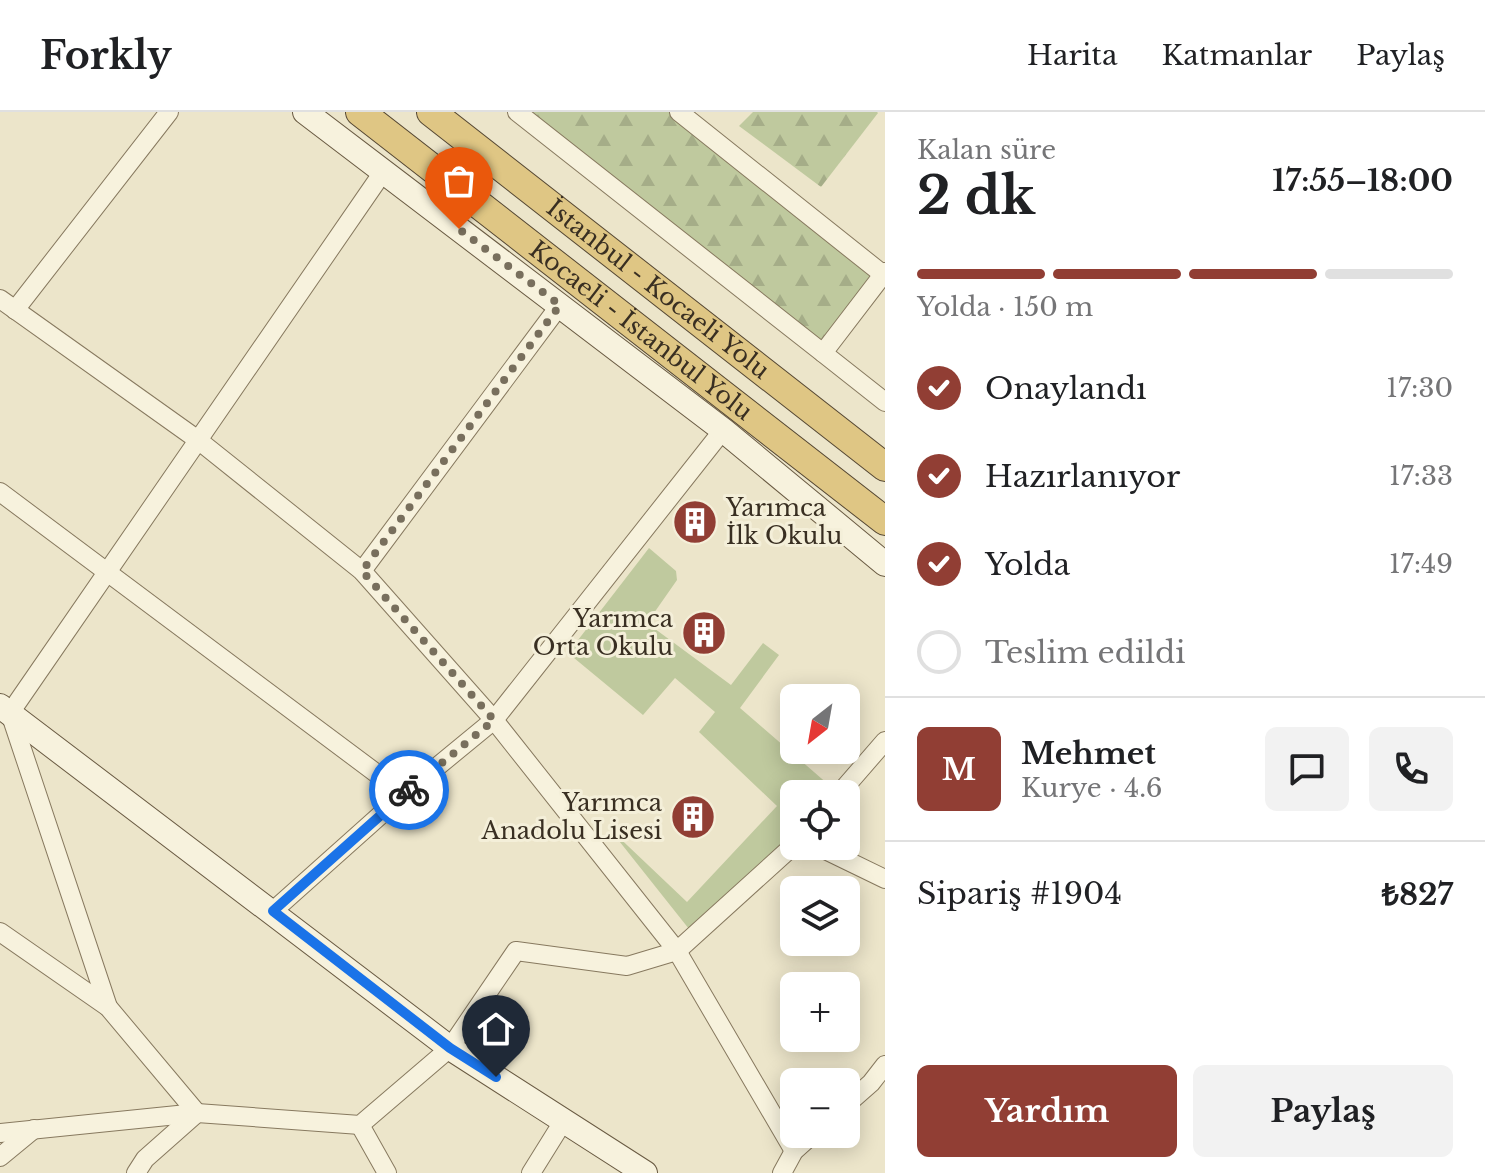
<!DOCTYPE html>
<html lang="tr">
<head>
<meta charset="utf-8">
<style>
  :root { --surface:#fff; --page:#f2f2f2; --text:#202124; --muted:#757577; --line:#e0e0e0; --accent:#913e34 }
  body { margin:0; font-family:"Libre Baskerville",serif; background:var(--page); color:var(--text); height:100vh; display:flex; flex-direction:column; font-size:30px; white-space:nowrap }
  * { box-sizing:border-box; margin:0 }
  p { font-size:26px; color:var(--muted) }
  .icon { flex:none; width:44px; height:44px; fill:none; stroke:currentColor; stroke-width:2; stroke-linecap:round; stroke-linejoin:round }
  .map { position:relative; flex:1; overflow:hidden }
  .sheet { display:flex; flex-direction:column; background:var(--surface); width:600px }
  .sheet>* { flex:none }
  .needle { width:52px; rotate:211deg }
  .buttons { position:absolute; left:780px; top:572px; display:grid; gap:16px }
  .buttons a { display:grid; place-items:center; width:80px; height:80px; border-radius:12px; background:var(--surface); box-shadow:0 4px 20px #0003; font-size:40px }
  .pin { position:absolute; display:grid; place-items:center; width:68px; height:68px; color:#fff; margin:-82px -34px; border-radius:50% 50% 50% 0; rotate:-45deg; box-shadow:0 0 8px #0007 }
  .pin .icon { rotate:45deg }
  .courier { position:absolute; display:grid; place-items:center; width:80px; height:80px; margin:-40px; border:6px solid #1a73e8; border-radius:50%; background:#fff; color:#222; box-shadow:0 2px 10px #0007 }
  .headline em { font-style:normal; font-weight:700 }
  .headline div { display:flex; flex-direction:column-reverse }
  .headline { display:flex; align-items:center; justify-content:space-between; height:136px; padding:0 32px }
  h1 { font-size:52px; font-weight:700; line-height:60px }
  .bar { display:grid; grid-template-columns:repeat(4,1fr); gap:12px 8px; align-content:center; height:96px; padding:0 32px }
  .bar i { height:10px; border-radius:6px; background:var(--line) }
  .bar .selected { background:var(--accent) }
  .bar p { grid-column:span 4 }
  .line { display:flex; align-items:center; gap:20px; padding:0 32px; border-top:2px solid var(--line) }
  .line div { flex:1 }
  .round { display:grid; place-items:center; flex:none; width:84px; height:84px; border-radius:12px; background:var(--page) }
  ol { padding:0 32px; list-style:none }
  li { display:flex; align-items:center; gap:24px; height:88px }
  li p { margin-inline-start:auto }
  li .icon { padding:8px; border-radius:50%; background:var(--accent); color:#fff; stroke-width:4 }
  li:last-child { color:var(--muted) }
  li i { width:44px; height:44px; border:4px solid var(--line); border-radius:50% }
  .cta { display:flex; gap:16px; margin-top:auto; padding:16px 32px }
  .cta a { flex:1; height:92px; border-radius:12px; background:var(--accent); color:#fff; font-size:32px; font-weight:700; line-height:92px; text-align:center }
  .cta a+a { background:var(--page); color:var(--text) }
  header { display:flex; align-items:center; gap:48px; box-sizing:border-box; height:112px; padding:0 40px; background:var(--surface); border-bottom:2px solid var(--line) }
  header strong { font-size:38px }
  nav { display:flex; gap:44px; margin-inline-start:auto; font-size:28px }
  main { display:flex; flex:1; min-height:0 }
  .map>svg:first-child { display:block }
  .grass { fill:#bfc99e }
  .forest { fill:url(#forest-firs) }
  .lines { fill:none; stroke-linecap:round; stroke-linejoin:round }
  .minor-casing { stroke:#87795f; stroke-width:20 }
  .secondary-casing { stroke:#695a42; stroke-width:26 }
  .trunk-casing { stroke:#554733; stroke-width:30 }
  .minor { stroke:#f7f2dd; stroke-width:18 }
  .secondary { stroke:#f7f2dd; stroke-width:24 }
  .trunk { stroke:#dfc684; stroke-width:28 }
  .done { stroke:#786f5d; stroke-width:8; stroke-dasharray:0 14.4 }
  .route { stroke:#1a73e8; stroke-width:10 }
  .labels { text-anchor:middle; stroke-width:6; stroke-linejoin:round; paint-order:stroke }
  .street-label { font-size:24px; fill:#392f22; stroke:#f4efd9 }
  .poi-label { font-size:24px; fill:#392f22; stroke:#f4efd9; text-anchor:end }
</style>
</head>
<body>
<header>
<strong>Forkly</strong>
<nav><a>Harita</a><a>Katmanlar</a><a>Paylaş</a></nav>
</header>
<main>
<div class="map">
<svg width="885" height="1061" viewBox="0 0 885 1061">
  <defs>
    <pattern id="forest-firs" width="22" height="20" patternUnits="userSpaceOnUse" patternTransform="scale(2)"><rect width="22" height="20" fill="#bfc99e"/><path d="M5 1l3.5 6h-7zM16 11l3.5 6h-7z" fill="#a5ad88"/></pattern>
  </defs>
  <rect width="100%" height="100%" fill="#ece5ca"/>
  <polygon class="grass" points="649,436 676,459 677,468 647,511 731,573 763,531 779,543 740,596 829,673 823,682 794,682 794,719 788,727 689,817 608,715 687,790 777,694 699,620 715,600 675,566 643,603 568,541"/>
  <g class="forest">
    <polygon points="517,0 679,0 883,162 823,241"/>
    <polygon points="753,0 877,0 878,1 821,75 739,14"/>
  </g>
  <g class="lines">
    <g class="minor-casing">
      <g id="minor">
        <polyline points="517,0 823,241 885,160"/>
        <polyline points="679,0 885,164"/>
        <polyline points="0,187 198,328 362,459 494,608 677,839 794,1039"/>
        <polyline points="15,198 169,0"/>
        <polyline points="823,241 885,290"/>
        <polyline points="0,380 404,682"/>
        <polyline points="362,459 560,193"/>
        <polyline points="839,682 885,629"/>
        <polyline points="817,734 885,767"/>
        <polyline points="273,799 404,682 494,608 723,318"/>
        <polyline points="0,820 108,895 197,1001 145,1047 136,1061"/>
        <polyline points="108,895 10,601 383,60"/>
        <polyline points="846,993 871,971 885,953"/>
        <polyline points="360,1013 387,1061"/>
        <polyline points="0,1021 197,1001 360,1013 450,936 516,839 627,854 677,839 794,733"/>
        <polyline points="0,1045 34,1017"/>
        <polyline points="531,1061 564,1008"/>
        <polyline points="782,1061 794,1039 813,1022"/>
      </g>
    </g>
    <g class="secondary-casing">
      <g id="secondary">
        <polyline points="305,0 723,318 885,452"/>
        <polyline points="0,594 450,936 645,1061"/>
      </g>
    </g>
    <g class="trunk-casing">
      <g id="trunk">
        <path id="s1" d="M 360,0 L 885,409"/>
        <path id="s2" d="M 431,0 L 885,355"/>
      </g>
    </g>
    <use href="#minor" class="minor"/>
    <use href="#secondary" class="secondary"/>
    <use href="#trunk" class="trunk"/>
  </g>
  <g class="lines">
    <polyline class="done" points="409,678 494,608 362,459 560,193 459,117"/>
    <polyline class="route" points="409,678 273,799 450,936 496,965"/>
  </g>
  <defs>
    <g id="building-disc" transform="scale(2.3)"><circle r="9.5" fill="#913e34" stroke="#f4efd9"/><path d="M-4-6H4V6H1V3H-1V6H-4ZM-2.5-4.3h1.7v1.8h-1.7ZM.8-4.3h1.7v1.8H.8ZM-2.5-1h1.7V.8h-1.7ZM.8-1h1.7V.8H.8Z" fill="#fff"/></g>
  </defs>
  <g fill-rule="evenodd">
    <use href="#building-disc" x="695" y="410"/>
    <use href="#building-disc" x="704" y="521"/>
    <use href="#building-disc" x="693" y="705"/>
  </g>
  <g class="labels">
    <g class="street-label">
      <text dy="8" stroke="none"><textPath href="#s2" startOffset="288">İstanbul - Kocaeli Yolu</textPath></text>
      <text dy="8" stroke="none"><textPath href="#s1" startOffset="356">Kocaeli - İstanbul Yolu</textPath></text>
    </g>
    <g class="poi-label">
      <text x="726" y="404" text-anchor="start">Yarımca<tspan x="726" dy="28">İlk Okulu</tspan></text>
      <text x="673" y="515">Yarımca<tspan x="673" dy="28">Orta Okulu</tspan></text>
      <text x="662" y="699">Yarımca<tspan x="662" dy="28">Anadolu Lisesi</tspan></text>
    </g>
  </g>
</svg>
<div class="buttons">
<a><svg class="needle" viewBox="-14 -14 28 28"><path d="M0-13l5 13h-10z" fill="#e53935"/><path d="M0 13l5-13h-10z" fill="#757577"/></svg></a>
<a><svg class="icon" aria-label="locate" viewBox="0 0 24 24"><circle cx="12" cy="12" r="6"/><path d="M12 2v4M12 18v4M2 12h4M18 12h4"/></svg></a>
<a><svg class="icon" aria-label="layers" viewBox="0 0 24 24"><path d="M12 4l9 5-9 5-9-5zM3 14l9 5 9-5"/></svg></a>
<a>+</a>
<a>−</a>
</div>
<div class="pin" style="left:459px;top:117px;background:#ea580c"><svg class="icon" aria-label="bag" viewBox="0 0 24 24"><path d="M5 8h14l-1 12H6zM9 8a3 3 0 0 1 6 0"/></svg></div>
<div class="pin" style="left:496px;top:965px;background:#1f2937"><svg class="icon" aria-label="home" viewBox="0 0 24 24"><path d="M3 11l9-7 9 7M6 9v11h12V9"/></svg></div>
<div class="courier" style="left:409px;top:678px"><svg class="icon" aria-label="bike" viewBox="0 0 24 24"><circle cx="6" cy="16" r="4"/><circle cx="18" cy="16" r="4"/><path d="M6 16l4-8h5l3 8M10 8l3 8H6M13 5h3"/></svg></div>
</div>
<section class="sheet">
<div class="headline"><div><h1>2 dk</h1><p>Kalan süre</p></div><em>17:55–18:00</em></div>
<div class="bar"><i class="selected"></i><i class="selected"></i><i class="selected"></i><i></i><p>Yolda · 150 m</p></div>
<ol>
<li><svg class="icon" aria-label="check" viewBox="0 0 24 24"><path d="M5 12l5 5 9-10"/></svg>Onaylandı<p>17:30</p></li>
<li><svg class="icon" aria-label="check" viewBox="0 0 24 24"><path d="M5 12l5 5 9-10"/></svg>Hazırlanıyor<p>17:33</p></li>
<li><svg class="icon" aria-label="check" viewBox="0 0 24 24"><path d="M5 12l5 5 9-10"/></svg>Yolda<p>17:49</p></li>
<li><i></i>Teslim edildi</li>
</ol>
<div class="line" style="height:144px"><b class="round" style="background:var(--accent);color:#fff">M</b><div><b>Mehmet</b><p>Kurye · 4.6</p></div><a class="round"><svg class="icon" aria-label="chat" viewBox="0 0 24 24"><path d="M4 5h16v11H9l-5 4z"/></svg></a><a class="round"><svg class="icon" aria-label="phone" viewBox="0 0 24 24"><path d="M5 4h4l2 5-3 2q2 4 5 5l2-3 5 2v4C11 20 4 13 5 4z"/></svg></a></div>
<div class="line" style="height:104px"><div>Sipariş #1904</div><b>₺827</b></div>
<div class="cta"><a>Yardım</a><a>Paylaş</a></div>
</section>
</main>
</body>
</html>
